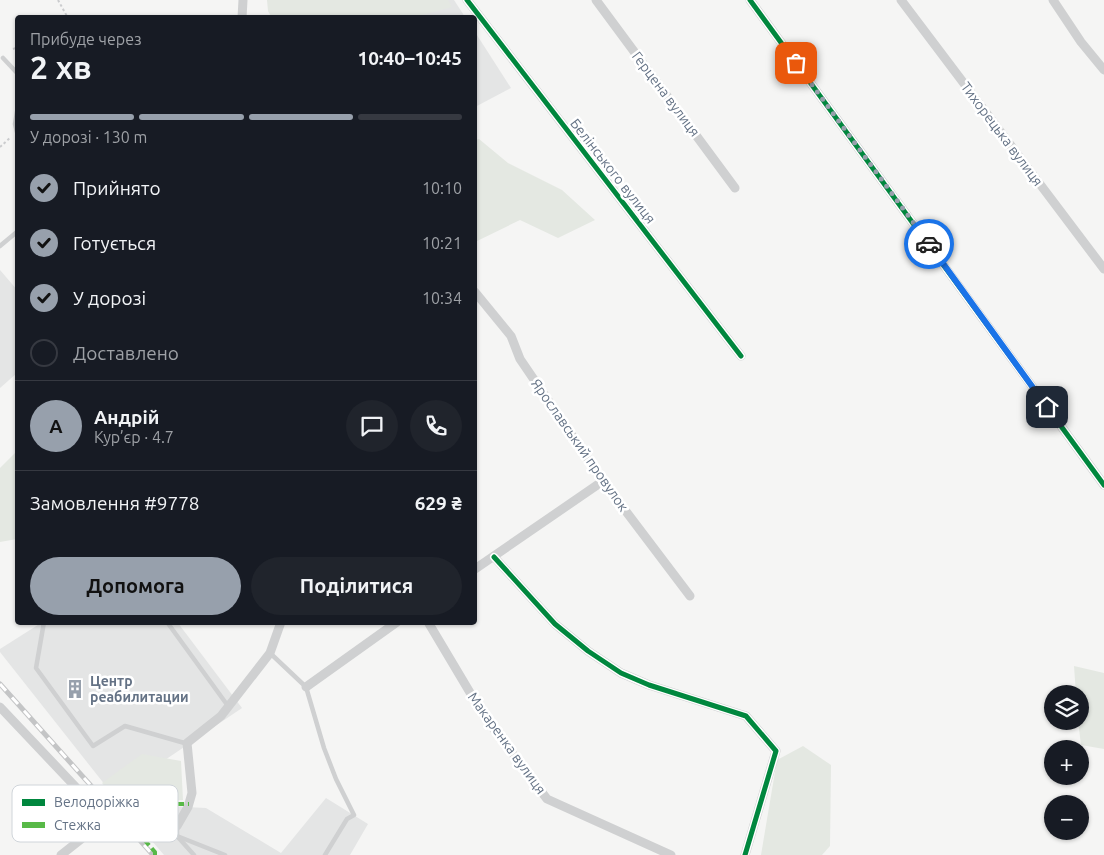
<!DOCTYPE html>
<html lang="uk">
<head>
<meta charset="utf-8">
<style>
  :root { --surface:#171b24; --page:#20242c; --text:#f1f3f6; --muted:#9ea1a6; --line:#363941; --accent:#97a0ac }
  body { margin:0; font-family:Ubuntu,sans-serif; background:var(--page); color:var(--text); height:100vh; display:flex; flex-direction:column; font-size:19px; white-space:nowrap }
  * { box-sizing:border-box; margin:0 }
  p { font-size:16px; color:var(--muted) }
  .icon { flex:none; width:28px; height:28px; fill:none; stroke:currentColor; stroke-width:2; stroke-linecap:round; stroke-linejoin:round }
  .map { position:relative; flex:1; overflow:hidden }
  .drawer { position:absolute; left:15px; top:15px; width:462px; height:610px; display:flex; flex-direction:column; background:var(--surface); border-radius:5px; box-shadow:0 1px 4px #0004 }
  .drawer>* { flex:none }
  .buttons { position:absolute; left:1044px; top:685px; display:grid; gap:10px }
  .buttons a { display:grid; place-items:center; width:45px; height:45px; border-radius:50%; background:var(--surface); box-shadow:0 1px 4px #0004; font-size:25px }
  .pin { position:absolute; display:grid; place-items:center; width:42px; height:42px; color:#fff; margin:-21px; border-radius:10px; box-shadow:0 2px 8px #0006 }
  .courier { position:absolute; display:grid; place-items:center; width:50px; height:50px; margin:-25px; border:4px solid #1a73e8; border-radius:50%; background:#fff; color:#222; box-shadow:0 1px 6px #0007 }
  .headline em { font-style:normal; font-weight:700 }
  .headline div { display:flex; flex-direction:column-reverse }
  .headline { display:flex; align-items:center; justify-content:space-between; height:85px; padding:0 15px }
  h1 { font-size:32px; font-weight:700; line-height:38px }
  .bar { display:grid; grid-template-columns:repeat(4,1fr); gap:8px 5px; align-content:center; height:60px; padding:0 15px }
  .bar i { height:6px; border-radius:4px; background:var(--line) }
  .bar .active { background:var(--accent) }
  .bar p { grid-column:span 4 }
  .line { display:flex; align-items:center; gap:12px; padding:0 15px; border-top:1px solid var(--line) }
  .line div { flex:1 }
  .round { display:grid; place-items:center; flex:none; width:52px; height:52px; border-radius:26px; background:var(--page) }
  ol { padding:0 15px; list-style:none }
  li { display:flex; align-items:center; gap:15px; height:55px }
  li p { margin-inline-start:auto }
  li .icon { padding:5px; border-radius:50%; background:var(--accent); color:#111; stroke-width:4 }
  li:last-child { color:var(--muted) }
  li i { width:28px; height:28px; border:2px solid var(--line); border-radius:50% }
  .action { display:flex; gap:10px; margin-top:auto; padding:10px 15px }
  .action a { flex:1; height:58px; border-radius:30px; background:var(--accent); color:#111; font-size:20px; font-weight:700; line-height:58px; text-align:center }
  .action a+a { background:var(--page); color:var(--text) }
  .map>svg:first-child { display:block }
  .built { fill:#e4e5e5 }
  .green { fill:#e4e8e2 }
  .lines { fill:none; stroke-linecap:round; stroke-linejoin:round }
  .path { stroke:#cbccce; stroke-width:2; stroke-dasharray:2.5 2.5; stroke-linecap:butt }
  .service { stroke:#cfd0d1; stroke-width:4.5 }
  .minor { stroke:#cfd0d1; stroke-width:9 }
  .rail-casing { stroke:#c4c5c6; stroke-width:5 }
  .rail { stroke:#fff; stroke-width:3; stroke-dasharray:9; stroke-linecap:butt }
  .quiet { stroke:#58b947; stroke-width:4; stroke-dasharray:8 4; stroke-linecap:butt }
  .cycleway-casing { stroke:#fff; stroke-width:8 }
  .cycleway { stroke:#00873e; stroke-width:5 }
  .done { stroke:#97a0ac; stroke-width:5; stroke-dasharray:0 9 }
  .route { stroke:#1a73e8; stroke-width:6 }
  .labels { text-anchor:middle; stroke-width:5; stroke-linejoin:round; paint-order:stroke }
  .street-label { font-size:14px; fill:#647285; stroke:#fff }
  .poi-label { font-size:14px; font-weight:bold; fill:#647285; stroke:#fff; text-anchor:start }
  .key { fill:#fff; stroke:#d0d5da; stroke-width:1 }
  .key-label { font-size:14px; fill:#647285 }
</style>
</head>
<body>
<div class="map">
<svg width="1104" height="855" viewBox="0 0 1104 855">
  <rect width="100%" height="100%" fill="#f5f5f4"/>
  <g class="built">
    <polygon points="424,0 454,0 465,17 357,18"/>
    <polygon points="475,32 511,88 475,107"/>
    <polygon points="0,270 18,291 17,373 0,388"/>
    <polygon points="41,623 178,623 242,708 113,795 0,652 0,649"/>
    <polygon points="326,798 368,824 350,855 164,855 140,827 165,806 206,808 281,853"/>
  </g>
  <g class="green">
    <polygon points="267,0 448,0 452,7 415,17 272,18 268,11"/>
    <polygon points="479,139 508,163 562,190 595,220 558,238 520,220 475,242 475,140"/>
    <polygon points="17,451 17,539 0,542 0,468"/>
    <polygon points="1074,666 1104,673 1104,749 1081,745 1078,721 1080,721 1080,694 1076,694"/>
    <polygon points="803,746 831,765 830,846 822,855 761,855 777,760"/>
    <polygon points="142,754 181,761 183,800 162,801 137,824 102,783"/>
  </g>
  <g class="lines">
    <g class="path">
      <polyline points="58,0 68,18"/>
      <polyline points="13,49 18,47"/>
      <polyline points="0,147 11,137"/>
    </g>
    <g class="service">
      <polyline points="3,58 18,74"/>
      <polyline points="18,106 15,124 18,136"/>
      <polyline points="0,246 18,231"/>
      <polyline points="18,559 18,561"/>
      <polyline points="44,622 36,668 93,746 125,726 188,744"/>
      <polyline points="167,622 228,706"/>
      <polyline points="270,653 306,687 324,748 336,779 354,815 347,819 325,855"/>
      <polyline points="177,826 177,836 194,855"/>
      <polyline points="177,836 225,855"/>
    </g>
    <g class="minor">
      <polyline points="467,0 741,356"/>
      <polyline points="596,0 735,188"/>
      <polyline points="750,0 1104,485"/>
      <polyline points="901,0 1104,269"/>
      <polyline points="1053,0 1081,42 1104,70"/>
      <polyline points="242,18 243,0"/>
      <polyline points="475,292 511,336 520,359 603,481 690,596"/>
      <polyline points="494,557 555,624 588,651 621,673 649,685 746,716 776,751 745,855"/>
      <polyline points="475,569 603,481"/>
      <polyline points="428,622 484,716 547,799 671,855"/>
      <polyline points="306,687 397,622"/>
      <polyline points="0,707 105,818 99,825 61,855"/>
      <polyline points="177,826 188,807 192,793 187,743 221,716 270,653 281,622"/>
    </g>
    <g class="rail-casing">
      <polyline id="rail" points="0,684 153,855"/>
    </g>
    <use href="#rail" class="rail"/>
    <polyline class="quiet" points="155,855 155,852 135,829 163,804 189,804"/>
    <g class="cycleway-casing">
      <g id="cycleway">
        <polyline points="467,0 741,356"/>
        <polyline points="750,0 1104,485"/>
        <polyline points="494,557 555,624 588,651 621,673 649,685 746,716 776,751 745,855"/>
      </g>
    </g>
    <use href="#cycleway" class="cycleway"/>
  </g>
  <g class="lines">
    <polyline class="done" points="796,63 929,244"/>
    <polyline class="route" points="929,244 1047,407"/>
  </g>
  <defs>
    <g id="building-bare" transform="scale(1.5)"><path d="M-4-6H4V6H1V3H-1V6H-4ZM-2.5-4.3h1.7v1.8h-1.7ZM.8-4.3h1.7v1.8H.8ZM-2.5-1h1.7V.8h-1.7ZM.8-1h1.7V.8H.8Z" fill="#97a0ac" stroke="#fff" stroke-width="2.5" paint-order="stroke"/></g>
  </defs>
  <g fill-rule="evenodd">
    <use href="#building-bare" x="75" y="689"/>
  </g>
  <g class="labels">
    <g class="street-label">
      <text transform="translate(666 94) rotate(53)" y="5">Герцена вулиця</text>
      <text transform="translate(1002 134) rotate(53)" y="5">Тихорецька вулиця</text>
      <text transform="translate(613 171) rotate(52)" y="5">Белінського вулиця</text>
      <text transform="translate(580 445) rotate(55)" y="5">Ярославський провулок</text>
      <text transform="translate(507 743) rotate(54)" y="5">Макаренка вулиця</text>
    </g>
    <g class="poi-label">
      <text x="90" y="686">Центр<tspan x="90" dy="16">реабилитации</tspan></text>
    </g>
  </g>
  <rect x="12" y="785" width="166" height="57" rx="8" class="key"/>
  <rect x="22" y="799" width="23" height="7" fill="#00873e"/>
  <rect x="22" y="822" width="23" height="6" fill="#58b947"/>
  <g class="key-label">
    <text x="54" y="807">Велодоріжка</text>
    <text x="54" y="830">Стежка</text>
  </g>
</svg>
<div class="buttons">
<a><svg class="icon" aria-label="layers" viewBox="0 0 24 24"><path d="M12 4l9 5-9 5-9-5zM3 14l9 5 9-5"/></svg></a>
<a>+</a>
<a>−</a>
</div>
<div class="pin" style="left:796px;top:63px;background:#ea580c"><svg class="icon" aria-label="bag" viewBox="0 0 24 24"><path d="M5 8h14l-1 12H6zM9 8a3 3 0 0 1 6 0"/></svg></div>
<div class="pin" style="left:1047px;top:407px;background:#1f2937"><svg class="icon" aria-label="home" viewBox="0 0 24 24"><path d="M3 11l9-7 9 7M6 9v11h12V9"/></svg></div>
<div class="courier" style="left:929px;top:244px"><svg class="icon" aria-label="car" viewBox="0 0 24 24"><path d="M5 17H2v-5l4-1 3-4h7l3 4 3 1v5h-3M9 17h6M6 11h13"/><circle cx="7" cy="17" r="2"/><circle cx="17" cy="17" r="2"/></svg></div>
<section class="drawer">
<div class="headline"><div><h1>2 хв</h1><p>Прибуде через</p></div><em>10:40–10:45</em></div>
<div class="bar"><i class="active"></i><i class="active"></i><i class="active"></i><i></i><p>У дорозі · 130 m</p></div>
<ol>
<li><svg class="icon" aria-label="check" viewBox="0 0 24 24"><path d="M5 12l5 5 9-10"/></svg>Прийнято<p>10:10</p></li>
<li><svg class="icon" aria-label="check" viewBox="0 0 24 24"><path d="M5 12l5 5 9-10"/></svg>Готується<p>10:21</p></li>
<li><svg class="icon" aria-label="check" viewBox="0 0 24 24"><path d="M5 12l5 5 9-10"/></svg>У дорозі<p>10:34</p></li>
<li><i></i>Доставлено</li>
</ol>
<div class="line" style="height:90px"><b class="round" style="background:var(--accent);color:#111">А</b><div><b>Андрій</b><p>Кур’єр · 4.7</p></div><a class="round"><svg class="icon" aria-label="chat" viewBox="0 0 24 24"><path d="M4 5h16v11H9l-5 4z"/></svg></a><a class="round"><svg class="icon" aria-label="phone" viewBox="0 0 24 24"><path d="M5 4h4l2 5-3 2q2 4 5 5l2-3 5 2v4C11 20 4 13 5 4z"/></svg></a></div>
<div class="line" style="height:65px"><div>Замовлення #9778</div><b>629 ₴</b></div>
<div class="action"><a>Допомога</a><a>Поділитися</a></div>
</section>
</div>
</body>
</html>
